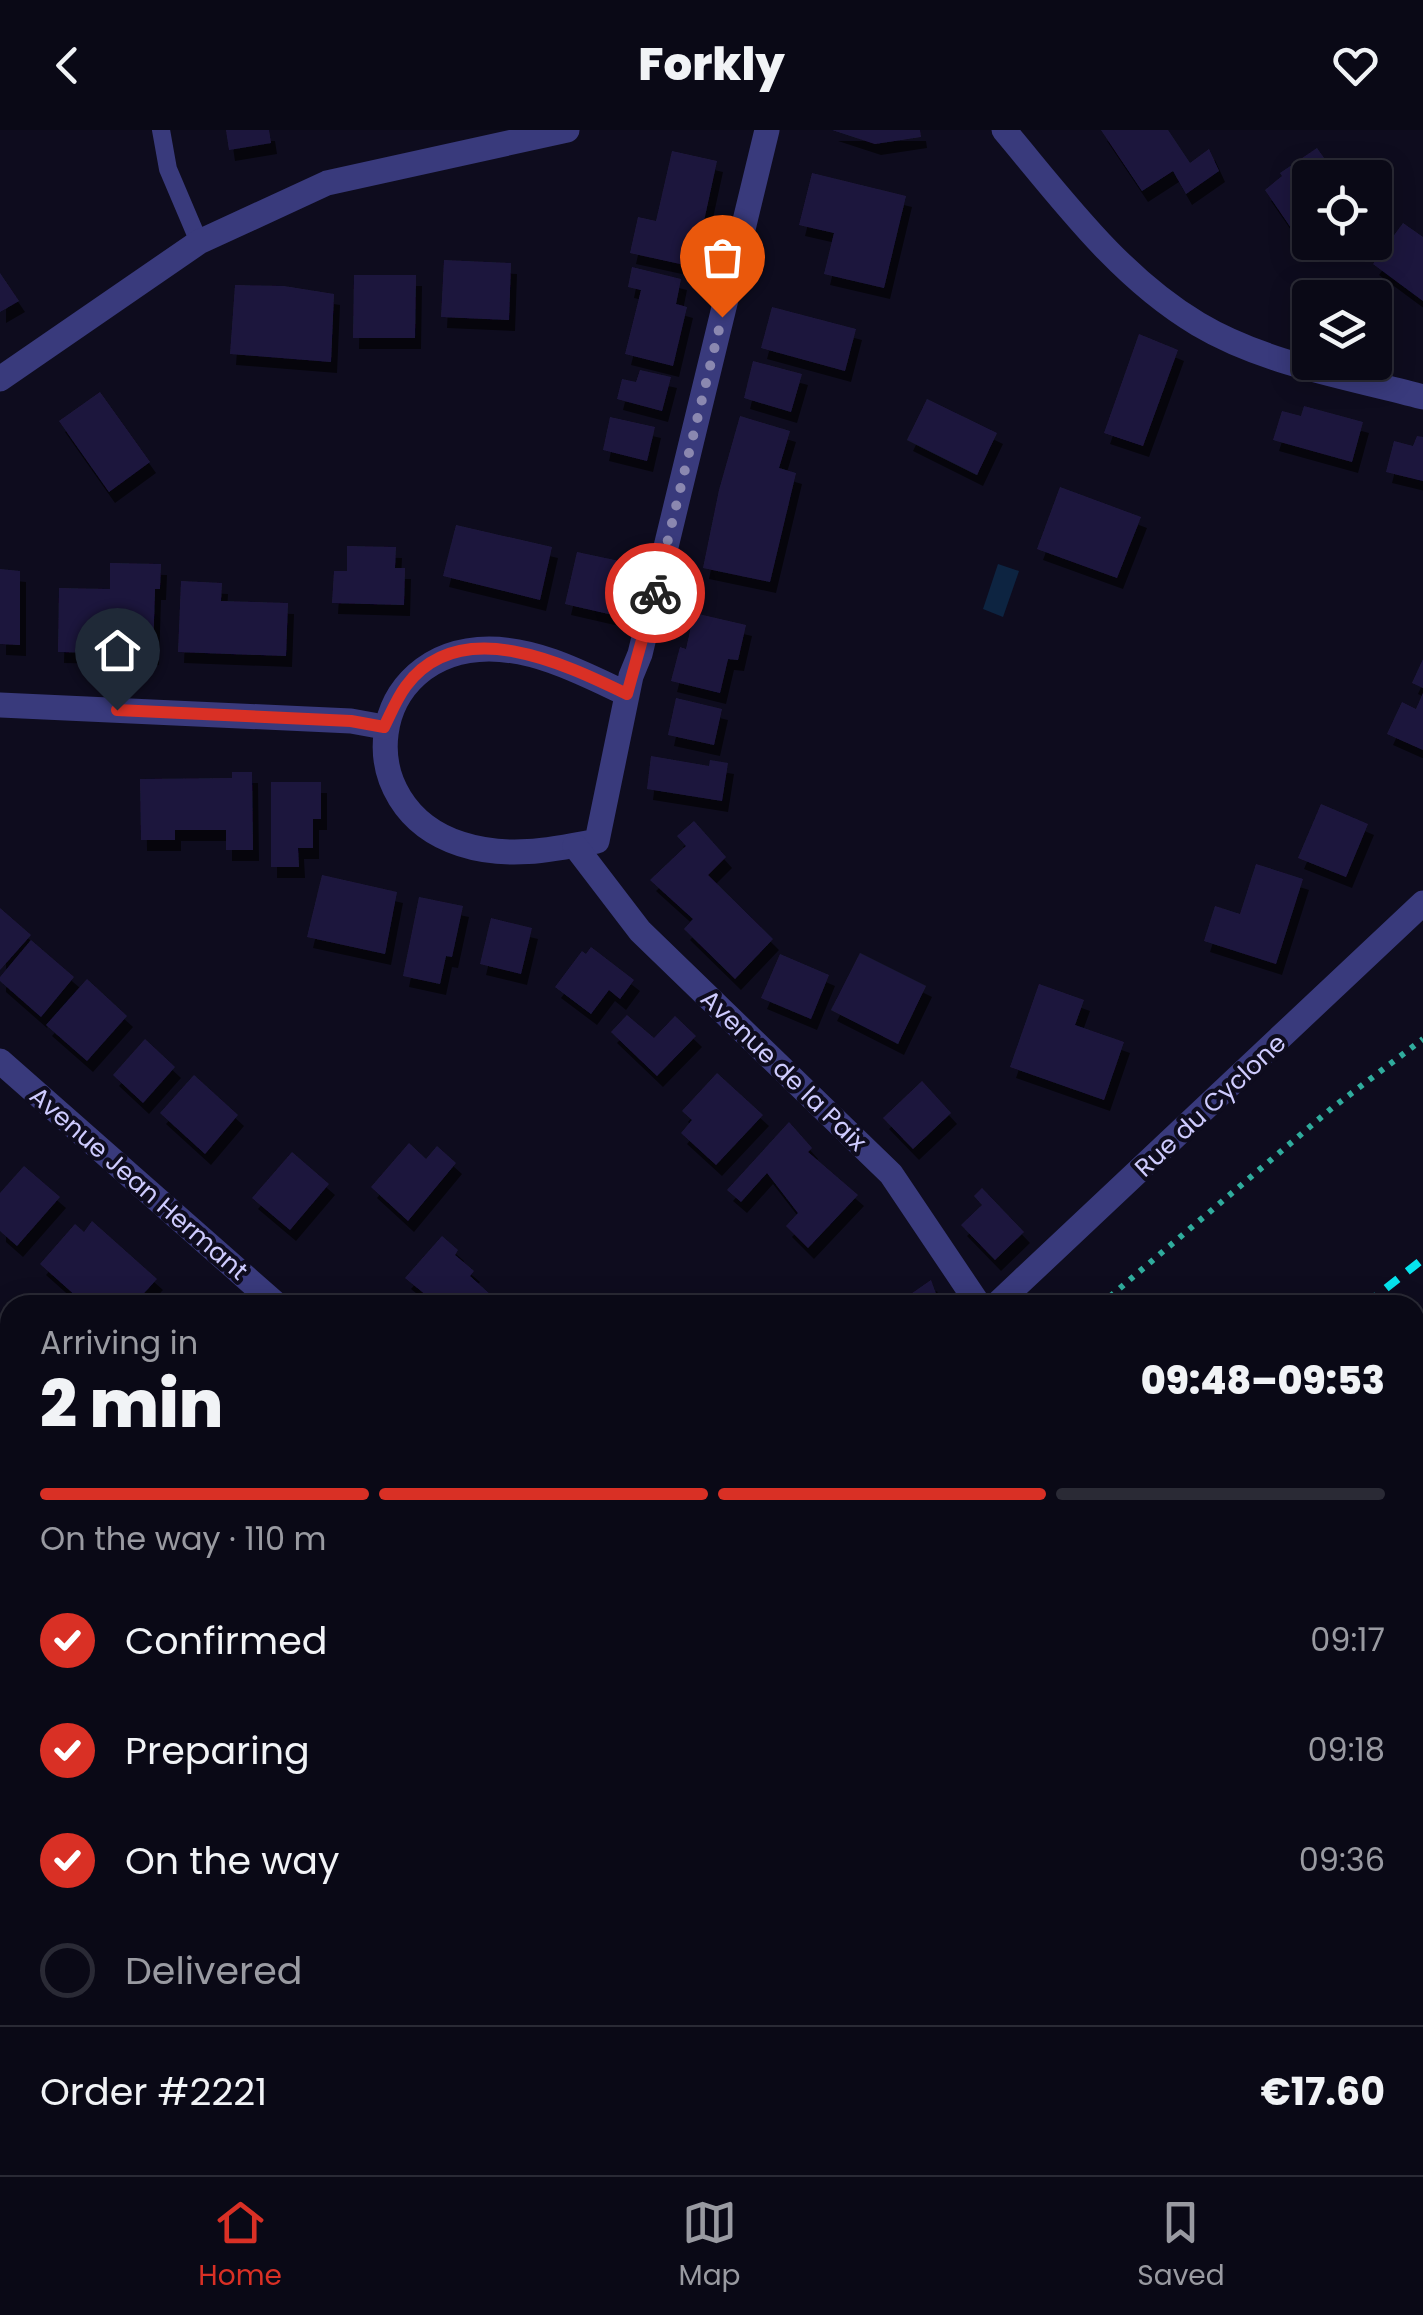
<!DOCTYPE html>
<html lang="en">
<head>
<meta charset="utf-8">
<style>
  :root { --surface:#0a0916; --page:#181723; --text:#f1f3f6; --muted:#999aa1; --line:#2a2a35; --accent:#d93025 }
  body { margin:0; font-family:Poppins,sans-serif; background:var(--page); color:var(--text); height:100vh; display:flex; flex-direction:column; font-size:38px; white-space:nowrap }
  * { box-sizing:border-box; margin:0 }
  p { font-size:32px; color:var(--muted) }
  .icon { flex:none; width:55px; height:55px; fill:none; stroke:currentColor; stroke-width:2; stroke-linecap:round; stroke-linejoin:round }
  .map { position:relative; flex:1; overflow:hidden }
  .sheet { position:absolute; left:0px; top:1165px; width:1425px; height:880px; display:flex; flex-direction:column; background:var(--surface); border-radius:30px 30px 0 0; box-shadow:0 5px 25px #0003,0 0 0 2px var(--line) }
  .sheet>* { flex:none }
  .buttons { position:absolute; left:1292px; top:30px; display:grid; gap:20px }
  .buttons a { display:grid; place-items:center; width:100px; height:100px; border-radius:10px; background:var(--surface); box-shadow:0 5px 25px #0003,0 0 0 2px var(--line); font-size:50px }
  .pin { position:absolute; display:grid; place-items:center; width:85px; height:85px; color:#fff; margin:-102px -42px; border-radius:50% 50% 50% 0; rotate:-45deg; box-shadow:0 0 10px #0007 }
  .pin .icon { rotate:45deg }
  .courier { position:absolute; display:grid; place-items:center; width:100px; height:100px; margin:-50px; border:8px solid #d93025; border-radius:50%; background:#fff; color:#222; box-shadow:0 2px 12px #0007 }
  .headline em { font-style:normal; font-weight:800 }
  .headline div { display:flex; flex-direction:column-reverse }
  .headline { display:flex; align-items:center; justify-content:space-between; height:170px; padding:0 40px }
  h1 { font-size:65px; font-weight:800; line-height:75px }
  .bar { display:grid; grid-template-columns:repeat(4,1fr); gap:15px 10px; align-content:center; height:120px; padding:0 40px }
  .bar i { height:12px; border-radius:8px; background:var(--line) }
  .bar .on { background:var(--accent) }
  .bar p { grid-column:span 4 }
  .line { display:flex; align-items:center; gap:25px; padding:0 40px; border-top:2px solid var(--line) }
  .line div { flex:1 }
  ol { padding:0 40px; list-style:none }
  li { display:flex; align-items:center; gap:30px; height:110px }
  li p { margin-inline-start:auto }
  li .icon { padding:10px; border-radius:50%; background:var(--accent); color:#fff; stroke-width:4 }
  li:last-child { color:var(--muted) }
  li i { width:55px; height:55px; border:5px solid var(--line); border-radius:50% }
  header { display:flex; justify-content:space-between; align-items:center; height:130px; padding:0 40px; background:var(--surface); font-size:45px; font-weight:800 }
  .dock { display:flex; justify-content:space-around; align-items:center; height:140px; border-top:2px solid var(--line); background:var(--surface); font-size:28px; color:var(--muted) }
  .dock a { display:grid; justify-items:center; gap:5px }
  .dock .on { color:var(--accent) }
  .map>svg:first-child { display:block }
  .water { fill:#0d2441 }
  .building { fill:#1e193e; filter:url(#shadow) }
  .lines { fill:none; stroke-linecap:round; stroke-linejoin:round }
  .path { stroke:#30ac9d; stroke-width:6; stroke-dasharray:5 8; stroke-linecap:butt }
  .service { stroke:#393a7c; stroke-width:18 }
  .minor { stroke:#393a7c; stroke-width:25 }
  .rail { stroke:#06e4ee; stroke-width:8; stroke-dasharray:15 12; stroke-linecap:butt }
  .done { stroke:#8b88b0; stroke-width:10; stroke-dasharray:0 18 }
  .route { stroke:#d93025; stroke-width:12 }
  .labels { text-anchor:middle; stroke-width:8; stroke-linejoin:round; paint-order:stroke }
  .street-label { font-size:25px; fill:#cecbfe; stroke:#0e0c1e }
</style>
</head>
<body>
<header><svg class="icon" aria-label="back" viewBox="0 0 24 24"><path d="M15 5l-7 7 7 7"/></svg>Forkly<svg class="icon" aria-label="heart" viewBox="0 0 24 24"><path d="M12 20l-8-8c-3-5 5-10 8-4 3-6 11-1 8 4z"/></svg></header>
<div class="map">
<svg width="1423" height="2045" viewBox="0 0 1423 2045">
  <defs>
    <filter id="shadow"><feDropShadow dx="6" dy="11" stdDeviation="0" flood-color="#0009"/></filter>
  </defs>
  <rect width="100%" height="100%" fill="#0e0c1e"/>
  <polygon class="water" points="998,434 1019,441 1003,487 983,479"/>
  <g class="building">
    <polygon points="226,0 269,0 271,13 229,20"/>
    <polygon points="832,0 920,0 921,7 875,14"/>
    <polygon points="1101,0 1168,0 1190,33 1209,19 1219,41 1186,64 1173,41 1142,61"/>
    <polygon points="1317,18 1338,48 1310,48 1310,105 1300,111 1265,60 1282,46 1280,43"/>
    <polygon points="672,21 717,31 694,137 630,123 638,87 656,91"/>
    <polygon points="812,43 906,66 884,158 824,144 834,103 799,95"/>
    <polygon points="1403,93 1423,107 1423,171 1373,134"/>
    <polygon points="444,130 511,133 509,190 441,187"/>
    <polygon points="632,137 681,149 676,174 687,177 673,236 625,224 641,160 628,157"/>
    <polygon points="0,143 19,171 0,182"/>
    <polygon points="354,145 416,145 415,208 353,208"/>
    <polygon points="235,155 284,156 334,164 331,232 230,224"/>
    <polygon points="772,177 856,199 845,241 761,218"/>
    <polygon points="1139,204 1178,220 1143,316 1104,303"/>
    <polygon points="753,231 802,244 791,282 744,268"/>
    <polygon points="640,240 671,247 662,281 617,269 622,249 636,252"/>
    <polygon points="100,262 150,332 109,362 59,291"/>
    <polygon points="927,269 997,303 977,345 907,310"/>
    <polygon points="1304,276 1363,292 1352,332 1273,310 1282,281 1301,286"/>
    <polygon points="740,286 790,301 779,338 796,343 770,452 703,438 719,360"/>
    <polygon points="610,287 655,297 647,331 603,320"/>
    <polygon points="1417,306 1423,307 1423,351 1386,342 1394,311 1413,316"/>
    <polygon points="1060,357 1141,387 1117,448 1037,419"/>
    <polygon points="456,395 552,417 540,470 443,446"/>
    <polygon points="347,416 396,417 395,438 405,438 404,475 332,473 334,441 347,441"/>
    <polygon points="577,422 624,432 613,485 565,474"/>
    <polygon points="110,433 161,434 160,459 155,459 153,524 58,522 59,458 110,459"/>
    <polygon points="0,439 20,441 20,515 0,514"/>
    <polygon points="181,451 222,453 221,471 288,473 286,526 178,522"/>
    <polygon points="694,483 746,495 738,530 728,529 720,563 671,551 680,517 686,519"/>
    <polygon points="1423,529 1423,558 1412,553"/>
    <polygon points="1423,563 1423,620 1387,604 1402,572 1416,579"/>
    <polygon points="676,568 722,579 714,615 668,605"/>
    <polygon points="651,626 709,636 710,630 728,633 722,671 647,659"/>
    <polygon points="232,642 252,642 253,720 226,720 226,700 175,700 175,710 141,710 140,649 232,648"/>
    <polygon points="271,652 321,652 321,689 313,689 313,718 298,718 299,737 271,737"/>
    <polygon points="1321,674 1368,694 1346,747 1298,728"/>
    <polygon points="694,691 726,727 708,745 773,809 735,849 684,799 693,789 650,750 686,716 677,706"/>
    <polygon points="1256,734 1303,749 1276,834 1204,811 1215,776 1240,784"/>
    <polygon points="322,745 397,762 385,824 307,807"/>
    <polygon points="419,767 463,776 452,827 446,826 440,854 403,846"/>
    <polygon points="0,778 31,805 0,840"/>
    <polygon points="491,788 532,798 521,844 480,834"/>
    <polygon points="31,810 74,847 41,887 0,851 0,847"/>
    <polygon points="591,817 634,850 620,869 609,860 591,884 555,857 582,821 586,824"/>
    <polygon points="860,823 926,856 898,914 831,880"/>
    <polygon points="780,824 829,845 811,889 761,868"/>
    <polygon points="87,849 127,886 87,931 46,895"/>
    <polygon points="1039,854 1084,870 1075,895 1124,912 1104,970 1010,937"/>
    <polygon points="627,885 654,908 675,886 696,906 657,946 611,902"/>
    <polygon points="145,909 175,937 143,973 113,945"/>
    <polygon points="717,943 763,985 716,1035 681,1003 692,990 682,981"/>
    <polygon points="194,945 238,985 205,1024 160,983"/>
    <polygon points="922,951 951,983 913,1019 883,988"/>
    <polygon points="789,992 812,1018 808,1022 858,1065 808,1118 786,1096 798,1083 767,1043 741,1072 727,1060"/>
    <polygon points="409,1013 426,1029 437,1016 456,1033 408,1091 371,1057"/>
    <polygon points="292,1022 329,1054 290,1100 252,1068"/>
    <polygon points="24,1036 60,1067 17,1116 0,1101 0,1063"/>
    <polygon points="982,1058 1024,1102 995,1130 961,1095 982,1075 974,1066"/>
    <polygon points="92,1091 157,1149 133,1175 86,1175 40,1134 75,1094 84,1102"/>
    <polygon points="442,1106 458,1120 455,1125 474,1141 470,1146 492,1166 485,1175 428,1175 426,1165 405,1148"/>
    <polygon points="931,1150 940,1175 895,1175"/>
    <polygon points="810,1165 817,1175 795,1175"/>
    <polygon points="2,1482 10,1485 10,1549 0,1545"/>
    <rect x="1415" y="1508" width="8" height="52"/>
    <polygon points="4,1687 10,1690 10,1766 0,1762 0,1697"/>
    <rect x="1415" y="1780" width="6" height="52"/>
    <polygon points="927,2035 1002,2035 991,2045 916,2045"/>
  </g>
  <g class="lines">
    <polyline class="path" points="1100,1175 1332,978 1423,909"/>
    <g class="service">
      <polyline points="161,0 168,39 199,112"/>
      <polyline points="1415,1382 1419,1347"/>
    </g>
    <g class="minor">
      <path d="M 1004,0 C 1062,69 1119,147 1198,194 C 1265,234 1349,247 1423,267"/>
      <polyline points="0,249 199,112 327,53 567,0"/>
      <path d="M 627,564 C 584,544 538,519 489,519 C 366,520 347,677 461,714 C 507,729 551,720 597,711 L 631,546 L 640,524 L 767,0"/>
      <polyline points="0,575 351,591 384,597"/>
      <polyline points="575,716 640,801 891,1044 979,1175"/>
      <polyline points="0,931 277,1175"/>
      <polyline points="996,1175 1423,773"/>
      <polyline points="1415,1350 1423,1344"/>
      <polyline points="0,1624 10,1627"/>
      <polyline points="0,1843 10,1836"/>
      <polyline points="1142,2035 1143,2045"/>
      <polyline points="213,2045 226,2035"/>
      <polyline points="545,2045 557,2035"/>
      <polyline points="1104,2045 1119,2035"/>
    </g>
    <g class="rail">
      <polyline points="1365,1175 1423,1129"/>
      <polyline points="1415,1188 1423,1181"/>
      <polyline points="1415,1215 1423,1208"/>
      <polyline points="1415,1284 1423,1277"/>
      <polyline points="280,2045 292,2035"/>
      <polyline points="362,2045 374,2035"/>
      <polyline points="395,2045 408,2035"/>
      <polyline points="479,2045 492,2035"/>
    </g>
  </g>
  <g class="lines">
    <polyline class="done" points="655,463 722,187"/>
    <path class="route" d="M 117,580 L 351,591 L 384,597 C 391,583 397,568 406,556 C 460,483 565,534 627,564 L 655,463"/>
  </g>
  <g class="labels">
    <g class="street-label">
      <text transform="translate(784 940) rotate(44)" y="9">Avenue de la Paix</text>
      <text transform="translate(1210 975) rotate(-43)" y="9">Rue du Cyclone</text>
      <text transform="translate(139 1053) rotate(41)" y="9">Avenue Jean Hermant</text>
    </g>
  </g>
</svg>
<div class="buttons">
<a><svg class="icon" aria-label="locate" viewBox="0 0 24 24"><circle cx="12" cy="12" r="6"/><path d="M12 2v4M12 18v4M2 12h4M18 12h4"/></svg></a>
<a><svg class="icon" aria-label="layers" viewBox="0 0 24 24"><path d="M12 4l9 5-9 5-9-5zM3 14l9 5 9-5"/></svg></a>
</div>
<div class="pin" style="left:722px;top:187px;background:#ea580c"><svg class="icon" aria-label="bag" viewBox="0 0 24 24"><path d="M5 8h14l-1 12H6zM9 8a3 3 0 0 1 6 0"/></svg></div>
<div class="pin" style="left:117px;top:580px;background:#1f2937"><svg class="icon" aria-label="home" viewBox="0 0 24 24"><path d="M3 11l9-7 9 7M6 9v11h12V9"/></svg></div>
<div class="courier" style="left:655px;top:463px"><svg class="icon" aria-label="bike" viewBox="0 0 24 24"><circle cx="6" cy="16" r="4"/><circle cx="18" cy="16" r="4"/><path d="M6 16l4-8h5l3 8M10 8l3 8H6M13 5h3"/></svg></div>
<section class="sheet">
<div class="headline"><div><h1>2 min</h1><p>Arriving in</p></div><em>09:48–09:53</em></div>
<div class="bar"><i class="on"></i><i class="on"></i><i class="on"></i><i></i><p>On the way · 110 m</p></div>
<ol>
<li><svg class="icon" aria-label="check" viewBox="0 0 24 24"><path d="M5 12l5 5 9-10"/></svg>Confirmed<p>09:17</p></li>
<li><svg class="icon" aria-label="check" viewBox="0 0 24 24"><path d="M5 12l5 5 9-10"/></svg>Preparing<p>09:18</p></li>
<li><svg class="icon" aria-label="check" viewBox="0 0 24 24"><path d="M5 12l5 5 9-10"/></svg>On the way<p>09:36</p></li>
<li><i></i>Delivered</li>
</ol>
<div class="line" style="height:130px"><div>Order #2221</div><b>€17.60</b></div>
</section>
</div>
<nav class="dock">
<a class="on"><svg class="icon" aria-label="home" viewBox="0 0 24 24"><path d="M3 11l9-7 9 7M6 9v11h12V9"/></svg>Home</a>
<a><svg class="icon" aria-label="map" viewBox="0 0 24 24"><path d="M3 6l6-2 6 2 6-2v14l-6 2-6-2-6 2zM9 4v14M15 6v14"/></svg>Map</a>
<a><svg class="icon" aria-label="saved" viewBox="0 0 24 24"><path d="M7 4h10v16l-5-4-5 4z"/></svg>Saved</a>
</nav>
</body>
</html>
